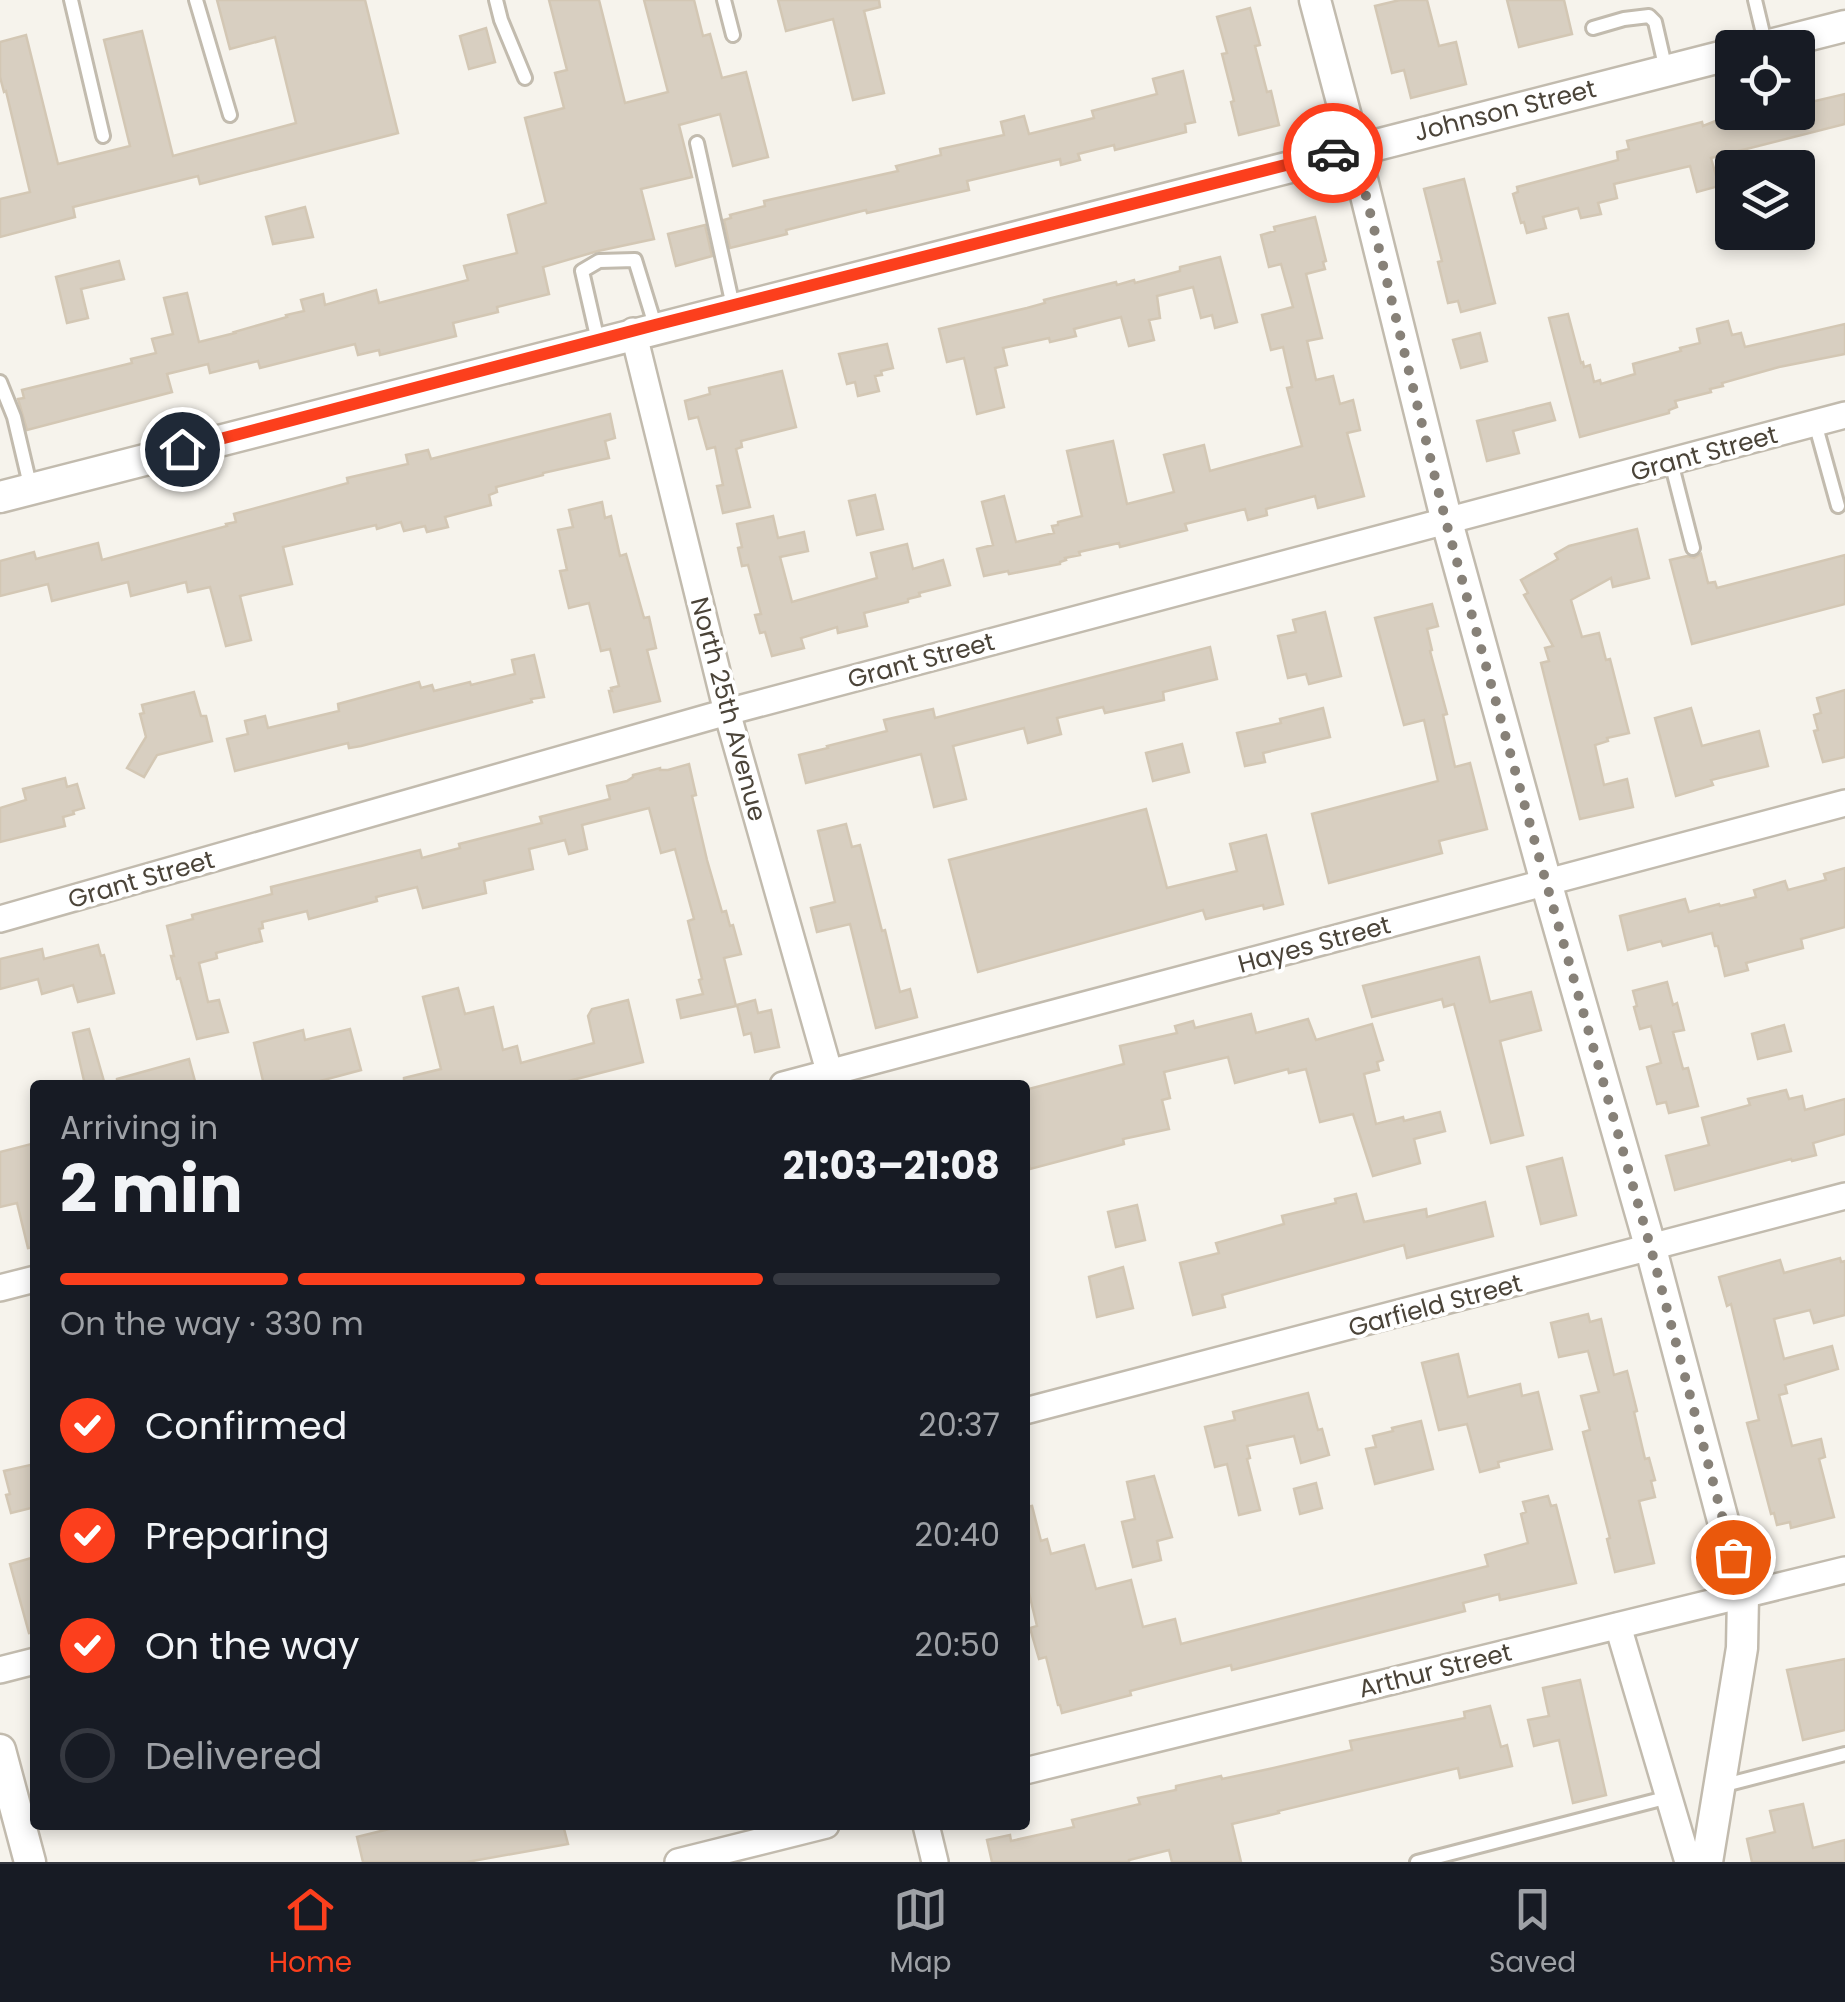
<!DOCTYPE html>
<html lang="en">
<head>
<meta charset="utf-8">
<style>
  :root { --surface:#171b24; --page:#20242c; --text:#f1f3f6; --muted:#9ea1a6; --line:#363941; --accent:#fc3f1d }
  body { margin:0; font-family:Poppins,sans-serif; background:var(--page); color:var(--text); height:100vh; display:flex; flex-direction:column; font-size:38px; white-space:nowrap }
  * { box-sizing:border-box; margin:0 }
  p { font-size:32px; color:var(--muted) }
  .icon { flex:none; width:55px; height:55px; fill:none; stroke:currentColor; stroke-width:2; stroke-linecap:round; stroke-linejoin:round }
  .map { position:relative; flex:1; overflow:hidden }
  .panel { position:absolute; left:30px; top:1080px; width:1000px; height:750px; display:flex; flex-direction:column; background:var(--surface); border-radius:10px; box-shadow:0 5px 15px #0003 }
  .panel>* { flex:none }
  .buttons { position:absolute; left:1715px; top:30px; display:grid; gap:20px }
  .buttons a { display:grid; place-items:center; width:100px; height:100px; border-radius:10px; background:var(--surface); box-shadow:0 5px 15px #0003; font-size:50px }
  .pin { position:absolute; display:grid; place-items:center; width:85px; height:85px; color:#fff; margin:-42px; border:5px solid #fff; border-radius:50%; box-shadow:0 2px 10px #0007 }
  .courier { position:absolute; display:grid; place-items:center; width:100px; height:100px; margin:-50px; border:8px solid #fc3f1d; border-radius:50%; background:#fff; color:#222; box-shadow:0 2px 12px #0007 }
  .head em { font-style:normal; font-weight:700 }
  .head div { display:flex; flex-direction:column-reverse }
  .head { display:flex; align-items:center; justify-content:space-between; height:170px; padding:0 30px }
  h1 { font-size:65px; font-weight:700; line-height:75px }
  .bar { display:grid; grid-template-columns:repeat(4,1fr); gap:15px 10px; align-content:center; height:120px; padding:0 30px }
  .bar i { height:12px; border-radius:8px; background:var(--line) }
  .bar .active { background:var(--accent) }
  .bar p { grid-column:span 4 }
  ol { padding:0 30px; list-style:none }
  li { display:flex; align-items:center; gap:30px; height:110px }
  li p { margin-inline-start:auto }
  li .icon { padding:10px; border-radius:50%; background:var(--accent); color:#fff; stroke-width:4 }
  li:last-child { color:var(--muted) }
  li i { width:55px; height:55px; border:5px solid var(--line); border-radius:50% }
  .tab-bar { display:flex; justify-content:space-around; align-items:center; height:140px; border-top:2px solid var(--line); background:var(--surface); font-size:28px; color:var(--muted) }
  .tab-bar a { display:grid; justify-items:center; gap:5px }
  .tab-bar .active { color:var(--accent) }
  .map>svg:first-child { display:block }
  .building { fill:#d8cfc1; stroke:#d3c7b4; stroke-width:2.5 }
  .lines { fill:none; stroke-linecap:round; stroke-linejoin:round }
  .service-casing { stroke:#c2bbae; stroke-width:18 }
  .minor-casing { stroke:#c2bbae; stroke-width:30 }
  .tertiary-casing { stroke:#c2bbae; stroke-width:35 }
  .service { stroke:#fff; stroke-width:12 }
  .minor { stroke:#fff; stroke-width:25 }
  .tertiary { stroke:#fff; stroke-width:30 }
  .done { stroke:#878178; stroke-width:10; stroke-dasharray:0 18 }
  .route { stroke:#fc3f1d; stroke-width:12 }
  .labels { text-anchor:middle; stroke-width:8; stroke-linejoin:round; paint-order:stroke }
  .street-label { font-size:25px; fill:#4b4439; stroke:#fff }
</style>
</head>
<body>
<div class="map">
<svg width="1845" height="1862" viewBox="0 0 1845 1862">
  <rect width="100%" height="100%" fill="#f6f3ec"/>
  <g class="building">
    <polygon points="217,0 365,0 398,133 200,184 198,176 73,207 75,217 0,237 0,199 30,192 6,91 4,92 0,77 0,42 26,35 58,164 130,146 104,40 142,31 173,156 296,123 275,37 230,49"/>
    <polygon points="549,0 599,0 625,103 668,92 644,0 694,0 703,36 710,34 722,78 746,72 768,157 733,166 720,114 679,125 692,177 641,189 654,239 598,251 543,267 549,294 497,307 498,312 453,323 456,336 380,355 379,350 358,355 355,344 260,368 258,361 210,373 208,364 167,374 172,392 27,430 18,399 24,398 22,390 132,363 131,359 156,353 152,339 173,334 164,298 187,293 199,342 235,333 234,332 287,317 286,315 304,311 301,300 323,294 325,305 376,290 379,303 468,280 464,266 517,253 508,215 546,203 525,118 564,108 555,73 567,70"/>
    <polygon points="778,0 879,0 880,7 864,11 884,93 853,100 833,19 786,31"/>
    <polygon points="1400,0 1427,0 1439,46 1456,42 1466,84 1411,98 1404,70 1392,73 1375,6"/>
    <polygon points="1507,0 1564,0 1572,34 1519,47"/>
    <polygon points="1250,8 1260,45 1255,46 1267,92 1271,91 1279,125 1239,135 1231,102 1234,101 1222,54 1227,53 1217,17"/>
    <polygon points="486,28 495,62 469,69 460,36"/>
    <polygon points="1183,71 1195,122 1185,124 1186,132 1115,150 1114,145 1078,154 1080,160 1061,165 1060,159 967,181 969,190 867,213 866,210 786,230 787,234 730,248 724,220 731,218 730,215 765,206 764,201 898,171 896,166 941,155 940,149 1004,135 1001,122 1024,116 1029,134 1094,118 1092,111 1157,94 1153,79"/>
    <polygon points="1845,94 1845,124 1711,158 1719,186 1697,192 1690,166 1614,184 1617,198 1598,203 1601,214 1581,218 1578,208 1543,217 1546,228 1527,233 1524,222 1521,223 1513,194 1518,192 1517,187 1618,160 1617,152 1629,149 1627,141 1702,122 1703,126 1738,112 1798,112 1798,105"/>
    <polygon points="1464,179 1495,303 1461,312 1458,301 1448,303 1438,262 1442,261 1424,189"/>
    <polygon points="305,207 313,237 273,244 266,217"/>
    <polygon points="1315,217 1326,261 1323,262 1325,269 1306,274 1322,338 1307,341 1316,380 1333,376 1340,404 1353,400 1360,430 1347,433 1364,496 1318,508 1315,496 1266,509 1267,515 1248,520 1245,509 1185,524 1187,530 1120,547 1119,543 1079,552 1080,555 1065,558 1066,560 1060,562 1060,564 1009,574 1008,571 984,576 977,549 993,545 982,502 1004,496 1016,542 1054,533 1052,526 1058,525 1058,522 1082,516 1067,451 1113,441 1127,504 1174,492 1164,455 1204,445 1210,471 1302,446 1287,388 1292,387 1283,347 1271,350 1262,315 1293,307 1281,264 1269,267 1261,235 1275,231 1274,227"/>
    <polygon points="705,225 712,256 676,266 668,234"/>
    <polygon points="1220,257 1237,322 1215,328 1212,315 1201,318 1193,287 1157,296 1160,318 1149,320 1154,340 1129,346 1121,317 1074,329 1076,336 1050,342 1049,338 1003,348 1007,365 995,368 1004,407 977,414 964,358 947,362 939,329 1027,308 1045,303 1044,300 1116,282 1117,285 1134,280 1135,283 1180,271 1180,267"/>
    <polygon points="119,261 124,279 81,289 88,318 67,323 56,277"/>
    <polygon points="1568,314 1581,363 1583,362 1584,367 1590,365 1594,382 1600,380 1601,384 1635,374 1633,364 1681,351 1680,348 1700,343 1697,329 1728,321 1732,335 1741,333 1745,347 1845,324 1845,354 1779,367 1722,383 1723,386 1710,389 1711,392 1675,401 1677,407 1669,410 1669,413 1580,437 1549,318"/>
    <polygon points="1480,333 1487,361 1461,368 1453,340"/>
    <polygon points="887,344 893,368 881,371 882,375 875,376 879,391 858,396 855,382 847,384 839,354"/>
    <polygon points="782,371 796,427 741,441 742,447 736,449 750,507 723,513 717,486 723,485 715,447 707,449 698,417 689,419 685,401 710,394 709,388"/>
    <polygon points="1550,403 1555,420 1513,431 1519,453 1487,461 1477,421"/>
    <polygon points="610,414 615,438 605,441 609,458 543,473 543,475 496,487 497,492 489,495 491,505 445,517 448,527 427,532 425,526 404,531 401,522 377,529 376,525 283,547 292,584 240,596 251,640 226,646 210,587 188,592 186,582 131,596 128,582 52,601 48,584 0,596 0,561 34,552 36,559 98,543 102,560 227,526 226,524 236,522 234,514 348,483 347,478 408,464 406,455 428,450 431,459"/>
    <polygon points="875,495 883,529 857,535 849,501"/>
    <polygon points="602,502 605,518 611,516 620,556 626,554 644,618 649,617 656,648 647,650 660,701 614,712 609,691 612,691 611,688 619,686 610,649 601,651 589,603 569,608 560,571 567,570 558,530 573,527 569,510"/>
    <polygon points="773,516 778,538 804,532 808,551 780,557 792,602 877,578 871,553 907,544 913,569 943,560 950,585 919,593 920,596 908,599 908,602 864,613 867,626 838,633 837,627 801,638 804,648 772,656 765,632 760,633 755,615 761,614 748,565 742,566 738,548 742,547 737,524"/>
    <polygon points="1637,529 1649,578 1613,587 1611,578 1571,600 1582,637 1599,633 1606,660 1610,659 1629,733 1607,738 1608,741 1595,745 1604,785 1627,779 1633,807 1580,819 1541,663 1549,661 1545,648 1553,646 1524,595 1528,593 1521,580 1558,559 1555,554 1569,546"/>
    <polygon points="1701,554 1708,583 1715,582 1717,588 1845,555 1845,604 1692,644 1670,560 1687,556 1694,558"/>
    <polygon points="1432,604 1438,626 1427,629 1432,650 1430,651 1447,714 1443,715 1455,767 1470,763 1487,829 1439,841 1442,853 1329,883 1312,814 1438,781 1424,720 1404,725 1375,618"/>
    <polygon points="1325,612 1341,676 1309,684 1306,674 1288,678 1278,636 1296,632 1293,620"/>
    <polygon points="1210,647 1217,679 1163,692 1164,700 1105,713 1103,707 1057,718 1061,734 1028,743 1024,728 953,746 966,799 934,807 921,754 806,783 799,755 828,748 827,746 887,731 884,720 933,709 935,718"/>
    <polygon points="534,655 544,697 531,699 532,702 361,746 349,748 348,743 235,771 227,739 248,734 245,721 265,716 268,728 339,711 338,704 419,682 421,688 432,685 434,691 470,682 471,685 515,674 512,660"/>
    <polygon points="1845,690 1845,757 1823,762 1814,731 1818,730 1814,715 1821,713 1817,698"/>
    <polygon points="194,692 201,716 206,716 212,741 157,755 144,777 127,768 146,737 140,714 144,713 142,705"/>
    <polygon points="1323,708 1330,737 1263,753 1265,762 1245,766 1237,733 1281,723 1280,719"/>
    <polygon points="1691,708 1702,746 1759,731 1768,766 1711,780 1713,785 1676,796 1655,718"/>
    <polygon points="1182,744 1189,772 1153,781 1146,753"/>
    <polygon points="689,764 696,795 692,796 707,860 722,912 726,911 730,926 733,925 741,954 724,958 736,1006 681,1018 677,1000 703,994 699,980 702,979 688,921 694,919 675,849 661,853 649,808 582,825 587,849 569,854 565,840 529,849 533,869 484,881 486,893 423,908 417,887 376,897 377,901 309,919 307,911 262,922 263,928 259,929 262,941 216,953 217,958 199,963 208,1002 219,1000 228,1032 197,1039 180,978 177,979 171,956 174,956 167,926 193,919 192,915 272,894 271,887 420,850 422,858 460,848 459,844 542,823 540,817 610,799 607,786 627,781 633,777 633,775 660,768 660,770 668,770"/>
    <polygon points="65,778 67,787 77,784 84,808 73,811 74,814 63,817 65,826 0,842 0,808 26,800 23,789"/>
    <polygon points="1146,809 1167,888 1237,871 1230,844 1266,835 1283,904 1264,909 1263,905 1206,919 1203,910 978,972 949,860"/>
    <polygon points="846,824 852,847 860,845 882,931 885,930 900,992 910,989 917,1017 876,1028 850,924 817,932 811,908 835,902 818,831"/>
    <polygon points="1845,868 1845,927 1801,939 1803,948 1746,963 1748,970 1725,976 1718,946 1715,946 1712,933 1663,946 1661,941 1628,950 1620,916 1685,899 1689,912 1719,904 1720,906 1756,897 1754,890 1785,881 1788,890 1826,880 1824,874"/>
    <polygon points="98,945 101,956 104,955 114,993 78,1002 73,985 42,994 38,979 0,989 0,959 42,949 44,959"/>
    <polygon points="1479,957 1490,1002 1531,992 1541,1030 1500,1041 1523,1135 1491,1143 1454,1004 1444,1007 1442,999 1372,1017 1363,986"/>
    <polygon points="1667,982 1673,1005 1677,1003 1684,1030 1673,1032 1683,1069 1688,1068 1698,1106 1669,1113 1666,1102 1657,1104 1647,1067 1661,1063 1651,1026 1640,1029 1634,1007 1637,1006 1633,991"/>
    <polygon points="458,988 465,1014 493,1007 503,1050 517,1046 521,1063 594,1043 588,1016 592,1009 628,1000 643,1062 553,1085 404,1085 404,1078 441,1069 423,997"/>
    <polygon points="755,1000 758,1013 771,1010 779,1047 755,1052 751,1033 744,1035 737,1005"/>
    <polygon points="1251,1014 1256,1033 1308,1019 1316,1040 1372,1024 1383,1060 1377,1062 1379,1070 1364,1074 1376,1124 1403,1117 1404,1121 1440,1112 1445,1131 1414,1139 1420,1163 1373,1176 1353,1114 1320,1122 1306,1069 1289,1073 1288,1069 1235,1083 1228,1057 1164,1072 1170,1098 1162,1100 1169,1129 1123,1139 1124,1144 1030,1169 1025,1148 1025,1090 1124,1064 1120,1046 1177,1033 1175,1026 1193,1021 1195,1028"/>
    <polygon points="1784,1025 1791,1051 1758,1059 1752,1034"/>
    <polygon points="89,1029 105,1085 85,1085 73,1033"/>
    <polygon points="350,1029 361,1070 316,1082 317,1085 264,1085 254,1043 303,1030 305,1040"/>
    <polygon points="189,1059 196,1085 117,1085 117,1079"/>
    <polygon points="1786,1090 1789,1099 1802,1096 1805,1110 1845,1099 1845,1134 1813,1143 1816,1155 1792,1161 1791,1159 1675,1190 1666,1156 1709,1145 1702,1118 1750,1105 1748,1099"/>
    <polygon points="35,1143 35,1247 28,1248 17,1203 0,1207 0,1152"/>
    <polygon points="1562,1158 1576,1215 1541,1224 1527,1167"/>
    <polygon points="1356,1194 1364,1222 1426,1209 1427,1217 1485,1202 1493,1236 1407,1258 1404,1245 1222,1295 1225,1307 1193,1315 1180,1263 1219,1253 1216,1243 1284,1224 1282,1216 1336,1203 1335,1199"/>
    <polygon points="1137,1205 1145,1240 1116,1247 1108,1212"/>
    <polygon points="1840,1258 1841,1262 1845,1261 1845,1315 1814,1323 1810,1310 1774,1319 1784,1359 1832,1346 1838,1369 1785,1385 1787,1393 1779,1395 1792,1446 1821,1439 1825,1457 1819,1459 1834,1517 1791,1528 1790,1522 1777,1525 1774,1513 1771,1514 1747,1423 1759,1420 1731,1304 1727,1306 1719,1277 1780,1260 1784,1273"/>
    <polygon points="1123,1267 1133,1308 1097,1317 1089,1277"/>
    <polygon points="1588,1314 1590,1322 1601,1319 1614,1375 1627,1371 1637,1411 1634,1412 1645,1459 1649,1458 1655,1480 1651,1481 1655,1497 1639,1501 1654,1563 1615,1572 1607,1539 1610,1538 1583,1432 1590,1430 1581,1396 1599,1392 1588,1351 1559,1357 1551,1323"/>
    <polygon points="1458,1354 1468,1397 1520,1384 1522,1396 1538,1392 1552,1449 1498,1462 1499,1467 1480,1472 1467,1424 1439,1430 1422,1363"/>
    <polygon points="1308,1393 1318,1430 1322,1429 1329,1455 1301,1463 1294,1436 1247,1446 1250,1458 1247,1459 1260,1510 1239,1515 1227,1464 1215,1467 1205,1427 1235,1420 1233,1412"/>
    <polygon points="1421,1421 1433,1469 1375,1484 1366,1449 1376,1447 1373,1436 1393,1431 1392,1428"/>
    <polygon points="35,1464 35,1507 11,1513 6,1495 10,1494 4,1471"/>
    <polygon points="1154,1476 1172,1537 1157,1541 1161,1560 1133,1567 1122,1522 1135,1519 1127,1482"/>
    <polygon points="1316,1483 1322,1508 1300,1514 1294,1489"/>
    <polygon points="1548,1496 1551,1506 1556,1505 1576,1583 1500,1600 1499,1594 1463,1603 1465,1611 1232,1670 1231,1665 1130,1691 1131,1695 1062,1713 1060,1705 1058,1705 1046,1657 1039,1659 1030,1628 1037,1626 1028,1589 1025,1590 1025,1507 1032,1506 1041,1541 1047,1539 1051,1554 1084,1545 1096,1589 1131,1580 1143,1627 1175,1619 1181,1644 1488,1566 1485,1555 1528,1543 1521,1514 1526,1512 1523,1502"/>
    <polygon points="35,1557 35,1632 29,1633 10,1564"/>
    <polygon points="1845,1659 1845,1730 1803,1740 1787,1670"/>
    <polygon points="1580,1680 1606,1795 1573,1803 1559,1740 1534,1746 1528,1720 1549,1716 1543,1688"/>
    <polygon points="1490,1706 1501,1747 1507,1745 1512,1766 1460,1778 1458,1768 1278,1811 1279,1813 1232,1824 1241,1862 1172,1862 1169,1850 1129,1860 1129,1862 992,1862 987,1840 1010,1835 1011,1841 1074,1827 1072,1820 1140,1804 1138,1798 1176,1790 1176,1786 1221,1776 1222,1779 1269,1769 1352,1750 1350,1741 1465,1718 1464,1712"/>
    <polygon points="1803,1804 1813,1848 1845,1840 1845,1862 1752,1862 1747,1839 1775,1832 1770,1811"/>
    <polygon points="405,1825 563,1825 568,1844 467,1862 363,1862 357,1837"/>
  </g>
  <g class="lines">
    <g class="service-casing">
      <g id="service">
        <polyline points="71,0 103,136"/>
        <polyline points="196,0 230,115"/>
        <polyline points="496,0 501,20 525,78"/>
        <polyline points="724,0 733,35"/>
        <polyline points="1755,0 1766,46"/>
        <polyline points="1593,28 1624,19 1649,16 1655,22 1666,70"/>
        <polyline points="697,143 733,306"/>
        <polyline points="598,341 582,271 599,261 635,260 655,325"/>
        <polyline points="0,382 14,417 31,489"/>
        <polyline points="1815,423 1838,506"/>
        <polyline points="1671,462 1693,548"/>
        <polyline points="1721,1786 1845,1754"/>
        <polyline points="1417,1862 1669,1797"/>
      </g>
    </g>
    <g class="minor-casing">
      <g id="minor">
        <polyline points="633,331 727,712 833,1085"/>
        <polyline points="0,919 727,712 1845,415"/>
        <polyline points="783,1085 1845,803"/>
        <polyline points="0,1288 35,1279"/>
        <polyline points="1025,1411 1845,1196"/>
        <polyline points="1618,1626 1688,1862"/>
        <polyline points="0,1670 35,1661"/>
        <polyline points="1025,1771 1845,1570"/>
        <polyline points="926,1825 935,1862"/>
        <polyline points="678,1862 826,1825"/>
      </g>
    </g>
    <g class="tertiary-casing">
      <g id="tertiary">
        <polyline points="1315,0 1354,147 1447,522 1546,882 1651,1249 1743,1596 1742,1648 1707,1862"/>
        <polyline points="1758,48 1845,26"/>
        <path d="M 0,497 C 577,347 1154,197 1732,54"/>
        <polyline points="0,1750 30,1862"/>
      </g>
    </g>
    <use href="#service" class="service"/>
    <use href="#minor" class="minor"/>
    <use href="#tertiary" class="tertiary"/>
  </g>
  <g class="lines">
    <polyline class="done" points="1333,153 1354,147 1446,522 1546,882 1651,1249 1733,1557"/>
    <polyline class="route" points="182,449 655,325 1333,153"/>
  </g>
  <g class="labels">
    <g class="street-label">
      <text transform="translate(1505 110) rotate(-14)" y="9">Johnson Street</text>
      <text transform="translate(1704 453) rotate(-15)" y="9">Grant Street</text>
      <text transform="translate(921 660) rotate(-15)" y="9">Grant Street</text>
      <text transform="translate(729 709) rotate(75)" y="9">North 25th Avenue</text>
      <text transform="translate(141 879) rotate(-16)" y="9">Grant Street</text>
      <text transform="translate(1314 944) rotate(-15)" y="9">Hayes Street</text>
      <text transform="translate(1435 1305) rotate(-15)" y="9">Garfield Street</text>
      <text transform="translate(1435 1670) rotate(-14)" y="9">Arthur Street</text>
    </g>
  </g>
</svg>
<div class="buttons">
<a><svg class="icon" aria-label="locate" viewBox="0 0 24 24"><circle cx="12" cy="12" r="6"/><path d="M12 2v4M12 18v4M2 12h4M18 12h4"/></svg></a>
<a><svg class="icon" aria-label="layers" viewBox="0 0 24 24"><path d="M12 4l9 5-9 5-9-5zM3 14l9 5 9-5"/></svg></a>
</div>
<div class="pin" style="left:1733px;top:1557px;background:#ea580c"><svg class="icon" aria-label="bag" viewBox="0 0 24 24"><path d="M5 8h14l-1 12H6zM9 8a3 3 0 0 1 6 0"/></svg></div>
<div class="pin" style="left:182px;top:449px;background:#1f2937"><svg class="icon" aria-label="home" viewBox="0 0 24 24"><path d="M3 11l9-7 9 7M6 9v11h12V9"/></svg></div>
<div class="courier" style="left:1333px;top:153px"><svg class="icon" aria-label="car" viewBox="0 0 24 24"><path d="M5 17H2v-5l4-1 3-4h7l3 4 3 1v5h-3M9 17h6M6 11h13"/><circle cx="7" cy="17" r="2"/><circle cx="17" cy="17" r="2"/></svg></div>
<section class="panel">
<div class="head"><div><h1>2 min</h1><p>Arriving in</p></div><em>21:03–21:08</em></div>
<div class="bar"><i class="active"></i><i class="active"></i><i class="active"></i><i></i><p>On the way · 330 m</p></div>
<ol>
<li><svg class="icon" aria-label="check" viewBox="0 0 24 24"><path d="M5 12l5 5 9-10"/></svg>Confirmed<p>20:37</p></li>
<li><svg class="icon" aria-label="check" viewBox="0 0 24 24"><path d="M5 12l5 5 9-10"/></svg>Preparing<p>20:40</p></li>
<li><svg class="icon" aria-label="check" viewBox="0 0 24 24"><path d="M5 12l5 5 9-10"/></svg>On the way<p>20:50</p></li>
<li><i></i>Delivered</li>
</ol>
</section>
</div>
<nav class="tab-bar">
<a class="active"><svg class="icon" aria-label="home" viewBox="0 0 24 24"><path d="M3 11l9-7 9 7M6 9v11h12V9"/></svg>Home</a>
<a><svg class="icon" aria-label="map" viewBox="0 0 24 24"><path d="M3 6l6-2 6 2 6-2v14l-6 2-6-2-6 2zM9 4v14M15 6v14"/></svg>Map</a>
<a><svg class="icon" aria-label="saved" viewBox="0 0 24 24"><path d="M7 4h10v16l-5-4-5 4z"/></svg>Saved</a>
</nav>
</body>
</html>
